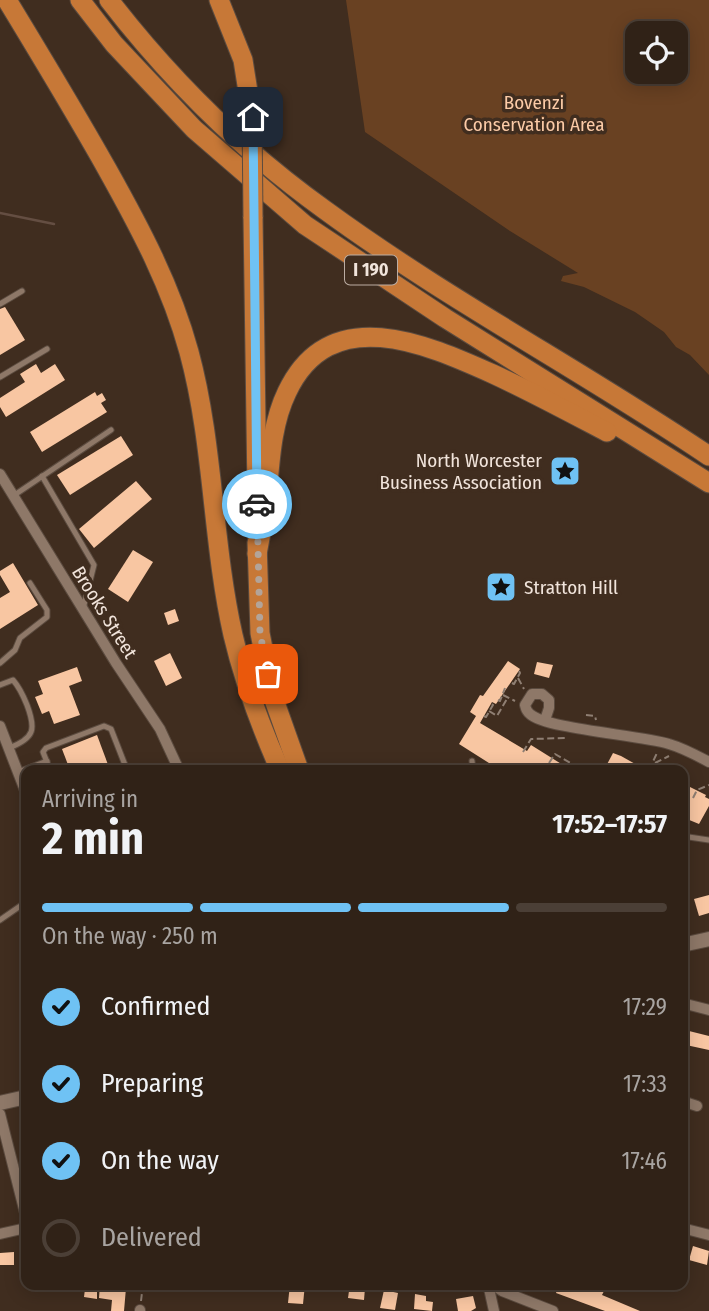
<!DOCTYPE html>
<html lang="en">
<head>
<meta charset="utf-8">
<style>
  :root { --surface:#302217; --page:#3c2f24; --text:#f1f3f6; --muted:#a8a4a1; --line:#4b3f36; --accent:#6fc2f4 }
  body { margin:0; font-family:"Fira Sans Condensed",sans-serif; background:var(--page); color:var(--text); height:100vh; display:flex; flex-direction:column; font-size:26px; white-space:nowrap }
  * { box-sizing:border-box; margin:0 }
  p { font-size:23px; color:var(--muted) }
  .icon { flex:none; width:38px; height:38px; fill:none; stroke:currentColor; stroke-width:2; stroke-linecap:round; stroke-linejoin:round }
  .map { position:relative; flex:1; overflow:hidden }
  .details { position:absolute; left:21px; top:765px; width:667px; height:525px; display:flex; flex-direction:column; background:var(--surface); border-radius:14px; box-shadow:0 4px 18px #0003,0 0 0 2px var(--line) }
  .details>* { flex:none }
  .tools { position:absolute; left:625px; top:21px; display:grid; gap:14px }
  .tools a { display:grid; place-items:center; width:63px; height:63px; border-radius:14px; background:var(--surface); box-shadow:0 4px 18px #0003,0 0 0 2px var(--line); font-size:35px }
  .pin { position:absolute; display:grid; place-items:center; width:60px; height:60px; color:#fff; margin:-30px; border-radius:14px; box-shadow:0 4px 10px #0006 }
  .courier { position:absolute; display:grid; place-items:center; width:70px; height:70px; margin:-35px; border:5px solid #6fc2f4; border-radius:50%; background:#fff; color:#222; box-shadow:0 2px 9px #0007 }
  .headline em { font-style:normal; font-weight:700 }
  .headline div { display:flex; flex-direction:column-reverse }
  .headline { display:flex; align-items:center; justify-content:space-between; height:119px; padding:0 21px }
  h1 { font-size:46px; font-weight:700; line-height:52px }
  .bar { display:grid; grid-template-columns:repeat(4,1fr); gap:10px 7px; align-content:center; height:84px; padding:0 21px }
  .bar i { height:9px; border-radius:5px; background:var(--line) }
  .bar .active { background:var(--accent) }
  .bar p { grid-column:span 4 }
  ol { padding:0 21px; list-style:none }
  li { display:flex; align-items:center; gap:21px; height:77px }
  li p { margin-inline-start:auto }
  li .icon { padding:7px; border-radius:50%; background:var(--accent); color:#111; stroke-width:4 }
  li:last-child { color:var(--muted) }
  li i { width:38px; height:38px; border:4px solid var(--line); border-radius:50% }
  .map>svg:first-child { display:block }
  .green { fill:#694122; fill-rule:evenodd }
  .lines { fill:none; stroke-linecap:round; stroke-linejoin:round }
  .stream { stroke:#644e42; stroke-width:2.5 }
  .building { fill:#f8c6a2 }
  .service-casing { stroke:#5b4b3f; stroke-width:7 }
  .minor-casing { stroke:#5b4b3f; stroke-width:12 }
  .secondary-casing { stroke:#5b4b3f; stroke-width:16 }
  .motorway-casing { stroke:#5b4b3f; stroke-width:21 }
  .path { stroke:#8f7f73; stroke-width:2; stroke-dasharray:7 3.5; stroke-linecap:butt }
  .service { stroke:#8e7868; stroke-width:5 }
  .minor { stroke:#8e7868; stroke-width:10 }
  .secondary { stroke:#8e7868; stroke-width:14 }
  .motorway { stroke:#c77837; stroke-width:19 }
  .motorway-bridge-casing { stroke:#5b4b3f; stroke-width:21; stroke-linecap:butt }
  .motorway-bridge { stroke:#c77837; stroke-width:19 }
  .done { stroke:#b3a499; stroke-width:7; stroke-dasharray:0 12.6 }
  .route { stroke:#6fc2f4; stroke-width:9 }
  .labels { text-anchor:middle; stroke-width:7; stroke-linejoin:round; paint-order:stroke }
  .shield { fill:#402d1f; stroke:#bcada3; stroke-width:2 }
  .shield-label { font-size:18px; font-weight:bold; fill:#f1e4db }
  .park-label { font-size:19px; fill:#fccba7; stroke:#402d1f }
  .poi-label { font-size:19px; fill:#f1e4db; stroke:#402d1f; text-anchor:end }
  .street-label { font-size:19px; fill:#f1e4db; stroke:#402d1f }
</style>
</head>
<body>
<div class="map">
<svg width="709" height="1311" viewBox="0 0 709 1311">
  <rect width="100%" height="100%" fill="#402d1f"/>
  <path class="green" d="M 346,0 L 709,0 L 709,375 L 690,355 L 676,347 L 664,332 L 635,312 L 584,287 L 561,281 L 563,276 L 578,273 L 510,231 L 365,132 ZM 676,33 L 676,72 L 637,72 L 637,33 Z"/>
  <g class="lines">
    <polyline class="stream" points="0,213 54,224"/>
  </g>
  <g class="building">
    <polygon points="5,307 25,340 0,355 0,309"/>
    <polygon points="36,364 41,373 55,364 65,380 6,417 0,407 0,398 25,382 20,374"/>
    <polygon points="95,392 97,396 102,393 106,400 101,403 107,412 42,452 30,432"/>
    <polygon points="121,436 133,455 70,495 57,475"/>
    <polygon points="136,481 152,499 94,548 79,529"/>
    <polygon points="133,550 153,562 128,602 108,589"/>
    <polygon points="13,563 38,605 0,629 0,598 10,592 0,575 0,571"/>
    <polygon points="175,609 179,621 168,625 164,613"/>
    <polygon points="170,653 182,678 166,686 154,661"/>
    <polygon points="508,661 520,669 496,704 492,702 480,723 527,751 531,745 571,770 500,770 459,744 476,716 470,712 480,695 483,696"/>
    <polygon points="537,662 553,665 549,678 534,674"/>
    <polygon points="77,667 82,681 69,686 80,715 54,724 49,711 42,714 35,697 43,694 38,681"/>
    <polygon points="97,735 110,770 70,770 62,749"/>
    <polygon points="613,753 621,756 646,770 604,770"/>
    <polygon points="682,783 706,795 705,797 709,799 709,806 699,824 682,817"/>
    <polygon points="709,895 709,913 699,916 694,899"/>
    <polygon points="689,1031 709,1036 709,1050 686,1045"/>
    <polygon points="693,1246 709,1251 707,1265 689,1260"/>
    <polygon points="14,1252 14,1265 0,1265 0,1253"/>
    <polygon points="100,1284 126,1288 124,1311 111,1311 112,1300 99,1298"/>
    <polygon points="290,1284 305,1284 303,1304 288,1303"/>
    <polygon points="350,1284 365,1288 364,1300 348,1298"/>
    <polygon points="559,1284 584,1284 596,1289 598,1286 605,1289 602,1295 640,1311 605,1311 556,1293"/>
    <polygon points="85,1289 97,1291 97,1299 84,1297"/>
    <polygon points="384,1290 398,1293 395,1310 380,1308"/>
    <polygon points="415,1294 426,1296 426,1301 433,1302 432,1311 414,1309"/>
    <polygon points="473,1296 476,1308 471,1311 458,1311 456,1299"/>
  </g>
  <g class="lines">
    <g class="service-casing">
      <g id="service">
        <polyline points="0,304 22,291"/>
        <polyline points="0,377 47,349"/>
        <polyline points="42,476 94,565 83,609"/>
        <polyline points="13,496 111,430"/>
        <polyline points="0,663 15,650 20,638 47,617 47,610 30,583"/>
        <path d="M 0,685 L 13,680 C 20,688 23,695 27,705 C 36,729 35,738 9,748"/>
        <polyline points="472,761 473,770"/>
        <polyline points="50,770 43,752 46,748 104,726 111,729 127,770"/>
        <polyline points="18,772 47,761"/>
        <polyline points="682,836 709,840"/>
        <polyline points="0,920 26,902"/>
      </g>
    </g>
    <g class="minor-casing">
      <g id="minor">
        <polyline points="0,474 116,663 160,729 179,770"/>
        <path d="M 545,720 L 549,708 L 549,700 L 542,694 L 532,694 L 525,705 C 526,709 526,711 530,714 C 546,729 640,735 669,744 C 683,748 696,755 709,762"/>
        <polyline points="0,726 26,793"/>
        <polyline points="682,1003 709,1010"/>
        <polyline points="682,1101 697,1106"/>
        <polyline points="0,1114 26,1217"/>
        <polyline points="682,1228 709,1235"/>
        <polyline points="0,1234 26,1228"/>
        <polyline points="488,1284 494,1311"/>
        <polyline points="492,1284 502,1291 553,1311"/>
        <polyline points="140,1311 140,1310"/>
      </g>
    </g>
    <g class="secondary-casing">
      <g id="secondary">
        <polyline points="682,945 709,939"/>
        <polyline points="0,1103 26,1097"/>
      </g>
    </g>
    <g class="motorway-casing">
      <g id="motorway">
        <path d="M 7,0 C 41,56 75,112 107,169 C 140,228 171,286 189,352 C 214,444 212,542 233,635 C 244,682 261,727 280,770"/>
        <polyline points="80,0 114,44 194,129 305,225 445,318 709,483"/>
        <path d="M 109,0 C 170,79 244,152 325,210 C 448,300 583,371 709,456"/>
        <polyline points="219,0 243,60 252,117"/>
        <polyline points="253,217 257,491"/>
        <polyline points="257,542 260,633 272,694 299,770"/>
        <path d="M 257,554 C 260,538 263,522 266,506 C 270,468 270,427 287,392 C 330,301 426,344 493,374 C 532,392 569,412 607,432"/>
      </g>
    </g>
    <g class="path">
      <polyline points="518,678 524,689"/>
      <polyline points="512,683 514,684 520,673 519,671"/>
      <polyline points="503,695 515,701"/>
      <polyline points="498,700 500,701 505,688"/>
      <polyline points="489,711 497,716 508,697"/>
      <polyline points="586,715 595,716 596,720"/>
      <polyline points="484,716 486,717 493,705 491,704"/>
      <polyline points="523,752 531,739 567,738"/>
      <polyline points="549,763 555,754 572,764 572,770"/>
      <polyline points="655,763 669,756"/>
      <polyline points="518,770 519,769"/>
      <polyline points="649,770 657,753"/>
      <polyline points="693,798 697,790 709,785"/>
      <polyline points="141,1301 143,1284"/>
    </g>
    <use href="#service" class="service"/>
    <use href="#minor" class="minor"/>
    <use href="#secondary" class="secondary"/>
    <use href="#motorway" class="motorway"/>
    <g class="motorway-bridge-casing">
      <polyline id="motorway-bridge" points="252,117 253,217"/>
    </g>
    <use href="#motorway-bridge" class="motorway-bridge"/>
  </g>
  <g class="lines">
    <polyline class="done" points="257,504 260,633 268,674"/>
    <polyline class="route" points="253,117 257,504"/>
  </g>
  <defs>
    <g id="sight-square" transform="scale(1.575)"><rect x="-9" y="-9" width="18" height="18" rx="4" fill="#6fc2f4" stroke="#402d1f"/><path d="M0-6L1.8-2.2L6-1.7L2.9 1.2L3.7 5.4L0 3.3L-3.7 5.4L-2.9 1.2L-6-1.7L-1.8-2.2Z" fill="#111"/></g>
  </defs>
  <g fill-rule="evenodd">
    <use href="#sight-square" x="565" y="471"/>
    <use href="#sight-square" x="501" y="587"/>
  </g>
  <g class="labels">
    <rect class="shield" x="345" y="255.5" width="52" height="29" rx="5"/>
    <g class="shield-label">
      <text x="371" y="276">I 190</text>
    </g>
    <g class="park-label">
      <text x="534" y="109">Bovenzi<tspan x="534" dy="22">Conservation Area</tspan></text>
    </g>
    <g class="poi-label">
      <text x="542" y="467">North Worcester<tspan x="542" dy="22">Business Association</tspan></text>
      <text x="524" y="594" text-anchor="start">Stratton Hill</text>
    </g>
    <g class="street-label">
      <text transform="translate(105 612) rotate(58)" y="7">Brooks Street</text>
    </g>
  </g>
</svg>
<div class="tools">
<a><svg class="icon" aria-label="locate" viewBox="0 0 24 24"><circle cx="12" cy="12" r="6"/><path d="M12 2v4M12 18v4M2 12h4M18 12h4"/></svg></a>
</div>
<div class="pin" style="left:268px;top:674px;background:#ea580c"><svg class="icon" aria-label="bag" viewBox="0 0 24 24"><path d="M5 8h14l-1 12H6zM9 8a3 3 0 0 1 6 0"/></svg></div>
<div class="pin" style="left:253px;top:117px;background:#1f2937"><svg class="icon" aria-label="home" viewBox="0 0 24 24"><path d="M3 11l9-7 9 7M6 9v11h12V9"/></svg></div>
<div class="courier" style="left:257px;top:504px"><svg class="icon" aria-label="car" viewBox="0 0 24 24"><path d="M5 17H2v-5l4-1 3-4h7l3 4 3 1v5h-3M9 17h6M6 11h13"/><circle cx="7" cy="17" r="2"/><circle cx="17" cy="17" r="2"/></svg></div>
<section class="details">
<div class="headline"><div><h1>2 min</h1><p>Arriving in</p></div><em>17:52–17:57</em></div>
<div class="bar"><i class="active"></i><i class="active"></i><i class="active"></i><i></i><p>On the way · 250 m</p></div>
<ol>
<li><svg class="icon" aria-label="check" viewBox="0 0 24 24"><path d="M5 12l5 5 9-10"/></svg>Confirmed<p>17:29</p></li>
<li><svg class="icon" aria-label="check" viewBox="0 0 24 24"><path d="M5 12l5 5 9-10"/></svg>Preparing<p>17:33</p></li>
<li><svg class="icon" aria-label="check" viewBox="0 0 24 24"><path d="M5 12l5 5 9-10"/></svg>On the way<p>17:46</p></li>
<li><i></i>Delivered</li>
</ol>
</section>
</div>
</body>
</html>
